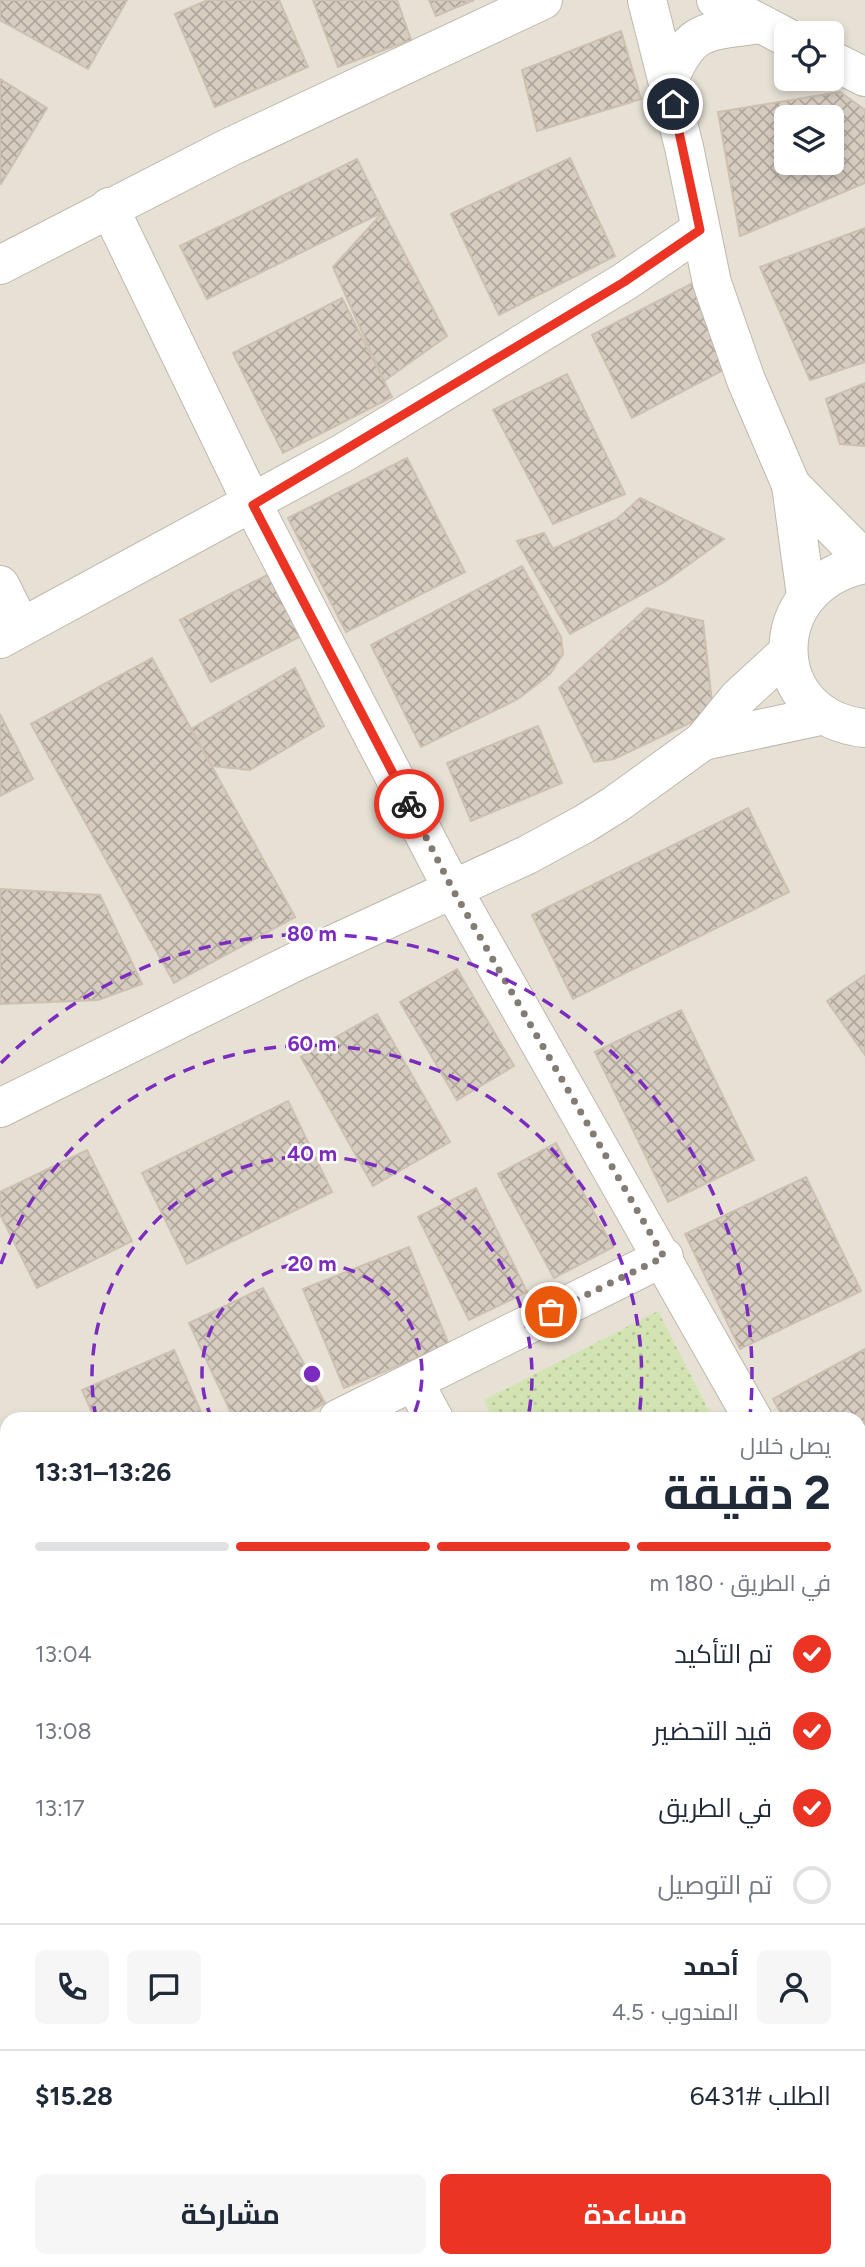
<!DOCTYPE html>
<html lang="ar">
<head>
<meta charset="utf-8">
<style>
  :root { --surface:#fff; --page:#f6f6f7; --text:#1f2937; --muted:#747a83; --line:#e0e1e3; --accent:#ec3424 }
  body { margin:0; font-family:Figtree,Cairo,sans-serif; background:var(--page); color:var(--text); direction:rtl; height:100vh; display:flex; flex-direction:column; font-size:26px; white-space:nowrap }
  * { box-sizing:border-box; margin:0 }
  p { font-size:23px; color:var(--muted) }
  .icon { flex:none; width:38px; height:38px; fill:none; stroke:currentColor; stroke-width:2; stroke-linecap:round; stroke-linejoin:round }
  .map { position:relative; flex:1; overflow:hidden; direction:ltr }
  .sheet { position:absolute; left:0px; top:1412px; width:866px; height:856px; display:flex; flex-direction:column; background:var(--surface); border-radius:21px 21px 0 0; box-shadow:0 4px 10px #0003; direction:rtl }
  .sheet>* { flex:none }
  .fabs { position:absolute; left:774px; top:21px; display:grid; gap:14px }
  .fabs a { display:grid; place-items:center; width:70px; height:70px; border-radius:10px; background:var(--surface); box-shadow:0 4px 10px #0003; font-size:35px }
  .pin { position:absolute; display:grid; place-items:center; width:60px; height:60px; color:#fff; margin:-30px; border:4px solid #fff; border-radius:50%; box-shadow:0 2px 7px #0007 }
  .courier { position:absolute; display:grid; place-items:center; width:70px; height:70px; margin:-35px; border:5px solid #ec3424; border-radius:50%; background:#fff; color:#222; box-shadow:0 2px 9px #0007 }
  .summary em { font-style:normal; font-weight:700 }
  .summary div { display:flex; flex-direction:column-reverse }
  .summary { display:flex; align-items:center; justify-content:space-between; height:119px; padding:0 35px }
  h1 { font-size:46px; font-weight:700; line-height:52px }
  .bar { display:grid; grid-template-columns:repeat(4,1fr); gap:10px 7px; align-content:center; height:84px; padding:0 35px }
  .bar i { height:9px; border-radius:5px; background:var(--line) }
  .bar .current { background:var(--accent) }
  .bar p { grid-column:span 4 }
  .line { display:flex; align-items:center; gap:18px; padding:0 35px; border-top:2px solid var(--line) }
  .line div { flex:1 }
  .round { display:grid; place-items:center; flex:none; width:74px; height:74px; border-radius:10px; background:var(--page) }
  ol { padding:0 35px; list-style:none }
  li { display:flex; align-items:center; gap:21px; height:77px }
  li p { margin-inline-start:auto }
  li .icon { padding:7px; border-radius:50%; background:var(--accent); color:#fff; stroke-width:4 }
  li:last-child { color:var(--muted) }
  li i { width:38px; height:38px; border:4px solid var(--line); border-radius:50% }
  .cta { display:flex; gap:14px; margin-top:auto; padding:14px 35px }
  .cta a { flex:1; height:80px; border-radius:10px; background:var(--accent); color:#fff; font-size:28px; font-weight:700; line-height:80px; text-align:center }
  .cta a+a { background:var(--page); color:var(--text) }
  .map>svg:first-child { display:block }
  .residential { fill:#e6e0d5; fill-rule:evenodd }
  .education { fill:#ebe2d2 }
  .park { fill:url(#park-dots) }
  .building { fill:url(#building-cross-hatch); stroke:#cdc0b1; stroke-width:2; fill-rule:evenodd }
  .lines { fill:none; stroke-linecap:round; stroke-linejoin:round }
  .minor-casing { stroke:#c0b8ad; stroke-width:40 }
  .minor { stroke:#fff; stroke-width:38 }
  .done { stroke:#827c74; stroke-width:7; stroke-dasharray:0 12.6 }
  .route { stroke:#ec3424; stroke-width:9 }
  .ring { fill:none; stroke:#7b2cbf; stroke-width:3.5; stroke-dasharray:12 9 }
  .centre { fill:#7b2cbf; stroke:#fff; stroke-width:3.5 }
  .ring-label { font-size:21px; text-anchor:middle; font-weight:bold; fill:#7b2cbf; stroke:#fff; stroke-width:5; stroke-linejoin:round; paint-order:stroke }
</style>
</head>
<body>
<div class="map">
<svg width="865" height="2267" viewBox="0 0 865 2267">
  <defs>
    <pattern id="park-dots" width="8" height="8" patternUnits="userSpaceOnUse" patternTransform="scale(1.75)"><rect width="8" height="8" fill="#d1e4b2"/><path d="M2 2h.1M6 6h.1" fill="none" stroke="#b5c59a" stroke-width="1.8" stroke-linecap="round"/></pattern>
    <pattern id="building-cross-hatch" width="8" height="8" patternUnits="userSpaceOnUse" patternTransform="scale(1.75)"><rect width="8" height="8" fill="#d6ccc0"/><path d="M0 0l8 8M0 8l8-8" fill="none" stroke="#afa79d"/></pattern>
  </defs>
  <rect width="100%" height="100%" fill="#f2eee7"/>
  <g class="residential">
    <path d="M 0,0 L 865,0 L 865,1536 L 859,1540 L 859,1419 L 713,1419 L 658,1312 L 484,1400 L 493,1419 L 7,1419 L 7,1781 L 0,1768 ZM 786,33 L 831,33 L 831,79 L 786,79 ZM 786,117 L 831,117 L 831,163 L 786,163 Z"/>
    <polygon points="7,1829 7,2261 859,2261 859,2011 865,2008 865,2267 0,2267 0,1835"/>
  </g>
  <polygon class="education" points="865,1536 865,2008 859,2011 859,1540"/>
  <polygon class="park" points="658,1311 713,1419 493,1419 484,1400"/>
  <g class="building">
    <polygon points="0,0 127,0 88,69 0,20"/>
    <polygon points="208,0 279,0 308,67 215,107 175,14"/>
    <polygon points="313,0 397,0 411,40 338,67"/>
    <polygon points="429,0 474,0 436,16"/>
    <polygon points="621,31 641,99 537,131 522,70"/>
    <polygon points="0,79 47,108 1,184 0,183"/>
    <path d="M 840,92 L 865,110 L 865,183 L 740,236 L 718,112 ZM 786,117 L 831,117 L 831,163 L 786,163 Z"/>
    <polygon points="570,158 615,256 499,315 451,214"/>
    <polygon points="357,159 383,212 207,299 180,246"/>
    <polygon points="383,212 447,336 384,381 333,267"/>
    <polygon points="865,228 865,362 810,380 760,267"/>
    <polygon points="693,283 729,367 632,418 592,335"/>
    <polygon points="342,298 392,397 283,453 233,353"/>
    <polygon points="567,374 625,494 553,524 493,410"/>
    <polygon points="865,383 865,446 840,444 826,399"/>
    <polygon points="407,458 465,572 346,632 288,518"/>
    <polygon points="640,498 724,539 666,581 570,634 517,541 544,533 553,549 617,519"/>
    <polygon points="522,566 561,637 563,654 550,674 518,699 421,747 371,645"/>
    <polygon points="269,574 301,636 211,682 180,620"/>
    <polygon points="647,608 703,621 713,712 614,759 594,762 559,688"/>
    <polygon points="152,658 295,917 174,983 31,724"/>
    <polygon points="295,668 324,726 250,770 212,766 191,729"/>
    <polygon points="0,714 33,779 0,796"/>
    <polygon points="538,726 562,783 471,821 447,763"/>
    <polygon points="748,808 789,892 573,999 532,915"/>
    <polygon points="0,889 100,895 142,984 98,1000 0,1004"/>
    <polygon points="457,969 514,1066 457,1100 400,1002"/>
    <polygon points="865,975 865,1055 827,1001"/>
    <polygon points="681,1010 754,1160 668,1202 595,1052"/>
    <polygon points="377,1014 450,1142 373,1186 301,1057"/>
    <polygon points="288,1101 332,1192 187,1264 142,1173"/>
    <polygon points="556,1143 613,1247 554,1278 498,1174"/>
    <polygon points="87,1150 132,1241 37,1288 0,1214 0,1192"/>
    <polygon points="806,1177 861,1291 740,1349 685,1234"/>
    <polygon points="476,1188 527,1292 469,1320 418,1217"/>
    <polygon points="409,1247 449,1345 344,1388 303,1289"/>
    <polygon points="263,1288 325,1403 295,1419 234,1419 189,1323"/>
    <polygon points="865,1349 865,1448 859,1451 859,1419 784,1419 773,1399"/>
    <polygon points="174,1350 204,1419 95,1419 82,1390"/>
    <polygon points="7,1468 7,1545 0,1548 0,1470"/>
    <polygon points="865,1573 865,1696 859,1699 859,1576"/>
    <polygon points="865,1845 865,1967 859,1970 859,1848"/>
    <polygon points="7,1996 7,2068 0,2057 0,2000"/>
    <polygon points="5,2166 7,2246 0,2249 0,2168"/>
    <polygon points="591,2261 673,2261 675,2267 587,2267 585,2263"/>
    <polygon points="725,2261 773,2261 762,2267 728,2267"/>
  </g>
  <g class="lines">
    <g class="minor-casing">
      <g id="minor">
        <polyline points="647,0 684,147 712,283 746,380 791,485"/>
        <polyline points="716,0 786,37"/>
        <polyline points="831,60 865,77"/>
        <path d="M 668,83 C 690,27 705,32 761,24"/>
        <polyline points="109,207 253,505 453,890 753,1419"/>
        <polyline points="0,265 228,148 543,0"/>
        <path d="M 865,564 C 762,584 764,718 865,728"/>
        <polyline points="0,585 21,627"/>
        <polyline points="806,596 791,485 865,560"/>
        <polyline points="0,639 343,453 624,282 700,230"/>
        <polyline points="703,741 825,715"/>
        <polyline points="0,1108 297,961 527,855 584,824 616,804 703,741 738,698 788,652"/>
        <polyline points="414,1382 434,1419"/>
        <polyline points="338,1419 664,1257"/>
        <polyline points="859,1477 865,1474"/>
        <polyline points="0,1582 7,1579"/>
        <polyline points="0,1712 7,1726"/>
        <polyline points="0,1787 7,1787"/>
        <polyline points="859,2035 865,2032"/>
        <polyline points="859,2252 865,2264"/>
        <polyline points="284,2261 287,2267"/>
        <polyline points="703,2261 706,2267"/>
        <polyline points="433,2267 445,2261"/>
      </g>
    </g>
    <use href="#minor" class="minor"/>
  </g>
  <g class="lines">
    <polyline class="done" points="409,804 453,890 664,1257 551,1312"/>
    <polyline class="route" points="409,804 253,505 624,282 700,230 673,104"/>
  </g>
  <g class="ring">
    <path d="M212 1419A110 110 0 1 1 412 1419"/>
    <path d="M96 1418A220 220 0 1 1 528 1418"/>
    <path d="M1 1264A330 330 0 0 1 639 1417"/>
    <path d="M1 1063A440 440 0 0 1 750 1416"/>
  </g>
  <circle cx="312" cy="1374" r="10" class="centre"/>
  <g class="ring-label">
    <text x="312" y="941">80 m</text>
    <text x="312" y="1051">60 m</text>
    <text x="312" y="1161">40 m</text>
    <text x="312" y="1271">20 m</text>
  </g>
</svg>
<div class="fabs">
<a><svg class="icon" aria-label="locate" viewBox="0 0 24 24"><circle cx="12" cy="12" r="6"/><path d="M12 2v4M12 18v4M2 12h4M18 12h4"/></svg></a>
<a><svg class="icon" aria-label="layers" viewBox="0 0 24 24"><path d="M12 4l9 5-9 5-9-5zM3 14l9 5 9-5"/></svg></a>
</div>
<div class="pin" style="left:551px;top:1312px;background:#ea580c"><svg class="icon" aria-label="bag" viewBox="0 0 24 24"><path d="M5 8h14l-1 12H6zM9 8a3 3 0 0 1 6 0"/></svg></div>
<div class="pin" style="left:673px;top:104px;background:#1f2937"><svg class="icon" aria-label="home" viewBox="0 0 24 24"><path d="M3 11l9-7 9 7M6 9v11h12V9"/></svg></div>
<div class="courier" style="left:409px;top:804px"><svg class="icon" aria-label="bike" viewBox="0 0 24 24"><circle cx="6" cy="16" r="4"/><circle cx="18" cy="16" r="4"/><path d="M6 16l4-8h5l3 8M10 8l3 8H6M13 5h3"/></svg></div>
<section class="sheet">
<div class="summary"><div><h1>2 دقيقة</h1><p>يصل خلال</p></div><em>13:26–13:31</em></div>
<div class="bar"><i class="current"></i><i class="current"></i><i class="current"></i><i></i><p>في الطريق · 180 m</p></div>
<ol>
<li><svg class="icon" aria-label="check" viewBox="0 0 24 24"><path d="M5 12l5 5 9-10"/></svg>تم التأكيد<p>13:04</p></li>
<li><svg class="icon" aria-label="check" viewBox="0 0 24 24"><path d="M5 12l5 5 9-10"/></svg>قيد التحضير<p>13:08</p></li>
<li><svg class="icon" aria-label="check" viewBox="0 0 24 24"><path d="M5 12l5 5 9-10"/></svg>في الطريق<p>13:17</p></li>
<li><i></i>تم التوصيل</li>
</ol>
<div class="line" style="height:126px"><a class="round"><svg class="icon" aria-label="person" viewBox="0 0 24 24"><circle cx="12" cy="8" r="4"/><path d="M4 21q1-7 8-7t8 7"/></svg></a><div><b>أحمد</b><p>المندوب · 4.5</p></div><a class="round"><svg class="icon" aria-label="chat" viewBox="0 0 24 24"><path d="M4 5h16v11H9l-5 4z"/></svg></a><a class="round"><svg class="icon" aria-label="phone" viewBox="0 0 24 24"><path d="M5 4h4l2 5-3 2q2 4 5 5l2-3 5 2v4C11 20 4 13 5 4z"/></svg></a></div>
<div class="line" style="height:91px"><div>الطلب #6431</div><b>$15.28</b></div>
<div class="cta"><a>مساعدة</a><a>مشاركة</a></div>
</section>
</div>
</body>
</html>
